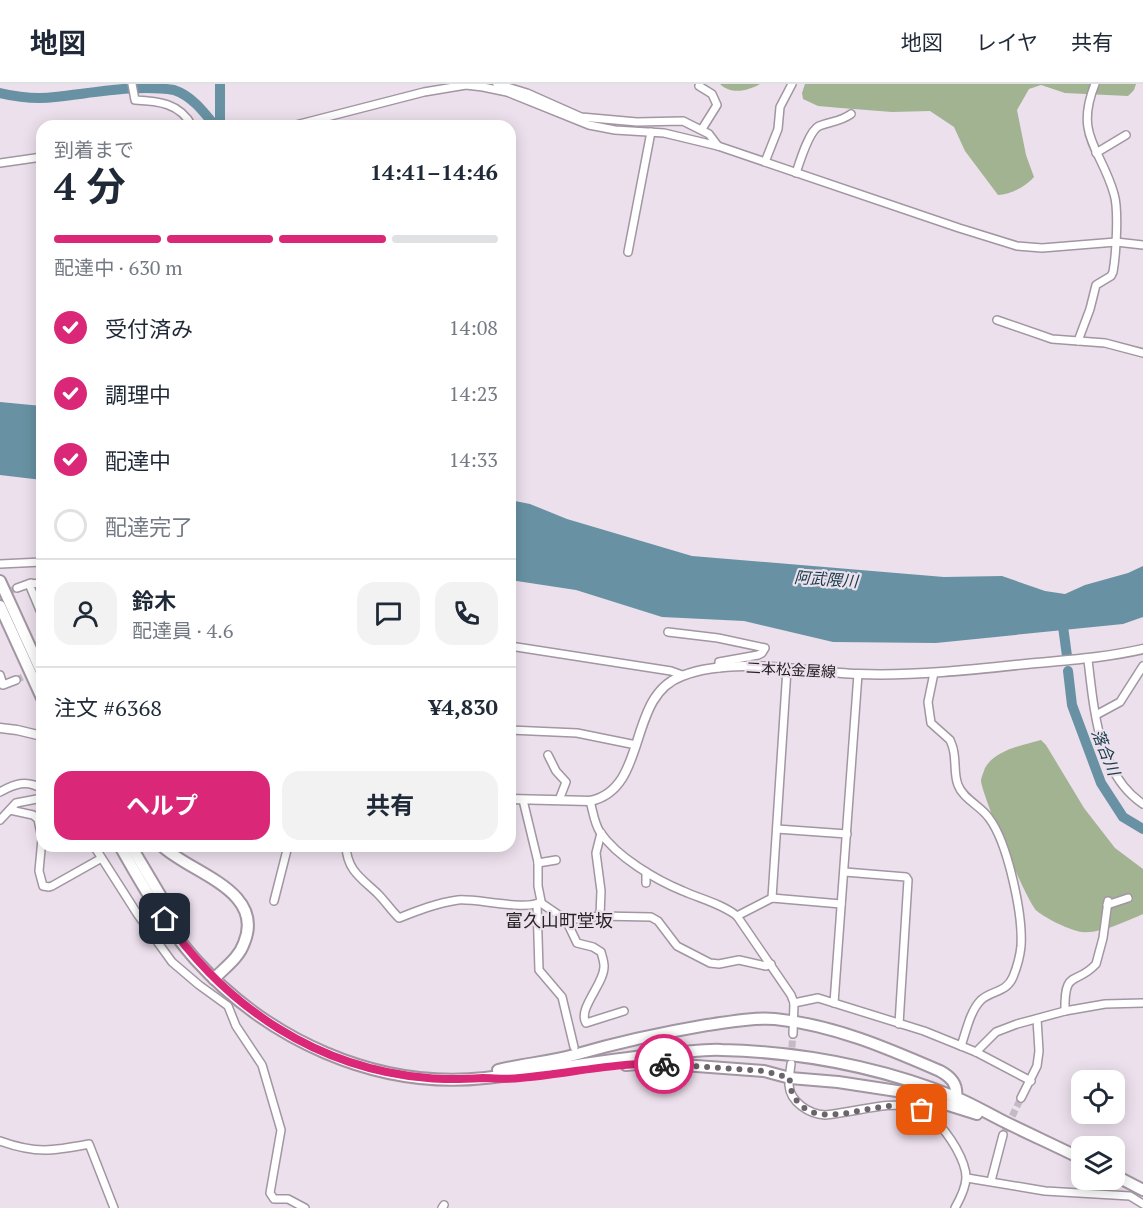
<!DOCTYPE html>
<html lang="ja">
<head>
<meta charset="utf-8">
<style>
  :root { --surface:#fff; --page:#f2f2f3; --text:#1f2937; --muted:#747a83; --line:#e0e1e3; --accent:#db2777 }
  body { margin:0; font-family:"PT Serif","Noto Sans JP",serif; background:var(--page); color:var(--text); height:100vh; display:flex; flex-direction:column; font-size:22px; white-space:nowrap }
  * { box-sizing:border-box; margin:0 }
  p { font-size:20px; color:var(--muted) }
  .icon { flex:none; width:33px; height:33px; fill:none; stroke:currentColor; stroke-width:2; stroke-linecap:round; stroke-linejoin:round }
  .map { position:relative; flex:1; overflow:hidden }
  .details { position:absolute; left:36px; top:36px; width:480px; height:732px; display:flex; flex-direction:column; background:var(--surface); border-radius:18px; box-shadow:0 3px 15px #0003 }
  .details>* { flex:none }
  .tools { position:absolute; left:1071px; top:986px; display:grid; gap:12px }
  .tools a { display:grid; place-items:center; width:54px; height:54px; border-radius:12px; background:var(--surface); box-shadow:0 3px 15px #0003; font-size:30px }
  .pin { position:absolute; display:grid; place-items:center; width:51px; height:51px; color:#fff; margin:-26px; border-radius:12px; box-shadow:0 3px 9px #0006 }
  .courier { position:absolute; display:grid; place-items:center; width:60px; height:60px; margin:-30px; border:4px solid #db2777; border-radius:50%; background:#fff; color:#222; box-shadow:0 2px 8px #0007 }
  .head em { font-style:normal; font-weight:700 }
  .head div { display:flex; flex-direction:column-reverse }
  .head { display:flex; align-items:center; justify-content:space-between; height:102px; padding:0 18px }
  h1 { font-size:39px; font-weight:700; line-height:45px }
  .bar { display:grid; grid-template-columns:repeat(4,1fr); gap:9px 6px; align-content:center; height:72px; padding:0 18px }
  .bar i { height:8px; border-radius:4px; background:var(--line) }
  .bar .on { background:var(--accent) }
  .bar p { grid-column:span 4 }
  .line { display:flex; align-items:center; gap:15px; padding:0 18px; border-top:2px solid var(--line) }
  .line div { flex:1 }
  .round { display:grid; place-items:center; flex:none; width:63px; height:63px; border-radius:18px; background:var(--page) }
  ol { padding:0 18px; list-style:none }
  li { display:flex; align-items:center; gap:18px; height:66px }
  li p { margin-inline-start:auto }
  li .icon { padding:6px; border-radius:50%; background:var(--accent); color:#fff; stroke-width:4 }
  li:last-child { color:var(--muted) }
  li i { width:33px; height:33px; border:3px solid var(--line); border-radius:50% }
  .button { display:flex; gap:12px; margin-top:auto; padding:12px 18px }
  .button a { flex:1; height:69px; border-radius:18px; background:var(--accent); color:#fff; font-size:24px; font-weight:700; line-height:69px; text-align:center }
  .button a+a { background:var(--page); color:var(--text) }
  header { display:flex; align-items:center; gap:36px; box-sizing:border-box; height:84px; padding:0 30px; background:var(--surface); border-bottom:2px solid var(--line) }
  header strong { font-size:28px }
  nav { display:flex; gap:33px; margin-inline-start:auto; font-size:21px }
  .map>svg:first-child { display:block }
  .forest { fill:#a1b391 }
  .water { fill:#6892a3 }
  .lines { fill:none; stroke-linecap:round; stroke-linejoin:round }
  .river { stroke:#6892a3; stroke-width:10 }
  .minor-tunnel { stroke:#c4bac5; stroke-width:7; stroke-dasharray:7 3.5; stroke-linecap:butt }
  .minor-casing { stroke:#a196a2; stroke-width:10 }
  .major-casing { stroke:#a196a2; stroke-width:11 }
  .highway-casing { stroke:#a196a2; stroke-width:14 }
  .minor { stroke:#fff; stroke-width:7 }
  .major { stroke:#fff; stroke-width:8 }
  .highway { stroke:#fff; stroke-width:10 }
  .done { stroke:#6b646c; stroke-width:6; stroke-dasharray:0 10.8 }
  .route { stroke:#db2777; stroke-width:8 }
  .labels { text-anchor:middle; stroke-width:4.5; stroke-linejoin:round; paint-order:stroke }
  .street-label { font-size:15px; fill:#262226; stroke:#ece0ed }
  .water-label { font-size:16px; font-style:italic; fill:#153b49; stroke:#ece0ed }
  .quarter-label { font-size:18px; fill:#262226; stroke:#ece0ed }
</style>
</head>
<body>
<header>
<strong>地図</strong>
<nav><a>地図</a><a>レイヤ</a><a>共有</a></nav>
</header>
<div class="map">
<svg width="1143" height="1124" viewBox="0 0 1143 1124">
  <rect width="100%" height="100%" fill="#ece0ed"/>
  <g class="forest">
    <path d="M 720,0 L 760,0 C 748,7 731,11 720,0 Z"/>
    <path d="M 805,0 L 1136,0 L 1134,6 L 1128,12 L 1065,9 L 1041,1 L 1029,5 L 1017,26 L 1026,71 L 1034,93 C 1026,102 1011,111 998,111 L 965,67 L 954,43 L 930,27 L 892,28 L 841,24 L 818,22 L 803,15 L 802,9 Z"/>
    <path d="M 1041,656 L 1046,661 L 1084,724 L 1115,764 L 1143,785 L 1143,830 C 1127,837 1100,850 1082,848 C 1071,847 1045,834 1037,827 C 1027,819 982,711 981,697 C 981,694 984,687 985,684 C 995,666 1023,661 1041,656 Z"/>
  </g>
  <g class="water">
    <polygon points="0,318 42,322 42,396 0,391"/>
    <polygon points="510,416 530,420 567,435 692,472 944,493 1002,492 1045,507 1065,510 1085,501 1128,489 1143,482 1143,533 1123,540 936,559 833,558 744,537 662,533 576,506 510,496"/>
  </g>
  <g class="lines">
    <g class="river">
      <path d="M 0,9 C 17,13 38,15 55,13 C 93,9 137,0 174,6 C 192,12 204,28 215,42"/>
      <polyline points="220,42 220,0"/>
      <polyline points="1062,535 1067,572"/>
      <polyline points="1068,587 1072,621 1101,699 1123,733 1143,745"/>
    </g>
    <g class="minor-tunnel">
      <polyline points="0,511 17,504"/>
      <polyline points="16,596 34,588"/>
      <polyline points="791,974 793,950"/>
      <polyline points="1003,1051 1021,1014"/>
    </g>
    <g class="minor-casing">
      <g id="minor">
        <path d="M 132,0 L 135,16 C 158,17 180,19 192,42"/>
        <polyline points="497,0 527,9 581,33 637,38 683,37 709,50 718,62"/>
        <polyline points="699,2 712,10 717,21 702,45"/>
        <polyline points="292,42 424,8 466,1 483,3 507,8 589,41 615,46 664,49 718,62 959,144 1017,162 1042,164 1116,158 1143,161"/>
        <polyline points="1096,69 1126,51"/>
        <polyline points="765,78 778,45 780,23 792,0"/>
        <polyline points="0,79 42,73"/>
        <path d="M 796,89 C 800,77 809,47 819,42 C 831,37 840,38 851,30"/>
        <polyline points="628,168 651,48"/>
        <polyline points="997,236 1052,255 1105,259 1143,269"/>
        <path d="M 1078,257 L 1090,225 L 1096,201 L 1111,192 L 1113,188 C 1116,171 1119,126 1114,110 C 1101,64 1074,52 1095,0"/>
        <polyline points="0,480 42,478"/>
        <polyline points="42,499 29,500 42,531"/>
        <polyline points="17,504 31,499"/>
        <polyline points="668,548 718,554 765,564 762,569 758,571 719,578 719,584"/>
        <polyline points="510,562 671,587 682,591"/>
        <path d="M 1088,576 C 1094,625 1098,690 1143,720"/>
        <path d="M 934,589 L 928,618 L 931,639 L 950,656 L 952,661 C 957,674 953,688 958,701 C 963,715 981,722 989,734 C 1008,759 1023,831 1021,862 C 1020,873 1017,883 1013,893 C 1006,909 992,906 981,916 C 970,927 966,948 961,962"/>
        <polyline points="0,591 3,601 16,596"/>
        <polyline points="1096,631 1120,618 1143,582"/>
        <polyline points="510,646 577,649 636,661"/>
        <polyline points="548,671 556,687 566,698 559,716"/>
        <path d="M 0,708 C 14,700 27,695 42,705"/>
        <path d="M 590,717 C 593,727 594,739 600,748 C 617,773 656,796 683,807 C 701,815 722,820 737,832 L 791,911 L 794,919 L 793,950"/>
        <polyline points="10,726 33,731 38,735 42,755 39,787 43,802 49,803 52,802 100,775"/>
        <polyline points="0,736 16,719 42,714"/>
        <polyline points="777,745 847,750"/>
        <polyline points="94,762 138,831 172,878 199,901 228,922 236,942 262,981 281,1046 270,1109 274,1115 288,1115 305,1124"/>
        <path d="M 346,762 C 347,786 361,794 377,809 C 385,817 391,826 399,834 C 419,826 437,819 458,816 C 476,814 530,828 541,817 L 538,802 L 538,778 L 523,716"/>
        <polyline points="538,779 556,776"/>
        <polyline points="845,788 906,793 908,796 899,940"/>
        <polyline points="646,799 646,788"/>
        <polyline points="772,814 787,585"/>
        <polyline points="274,817 288,762"/>
        <path d="M 541,819 L 566,836 L 577,859 L 593,863 L 601,868 C 602,872 604,877 604,882 C 605,899 577,925 586,939 L 624,927"/>
        <polyline points="537,820 539,886 562,913 574,963"/>
        <polyline points="1107,821 1128,814"/>
        <polyline points="600,832 601,807 596,769 601,749"/>
        <polyline points="737,832 772,814 841,820"/>
        <polyline points="566,836 600,832 651,833 658,837 677,862 710,879 719,880 739,876 766,882 771,880"/>
        <polyline points="794,919 818,914 924,947 976,968 1031,997"/>
        <polyline points="834,919 858,590"/>
        <path d="M 1065,927 C 1064,884 1076,902 1096,880 L 1103,854 L 1108,817"/>
        <polyline points="976,968 996,948 1017,940 1065,927 1105,920 1143,919"/>
        <path d="M 791,980 C 790,987 789,994 789,1001 C 790,1018 809,1030 825,1031 C 884,1025 919,1000 956,1064 C 970,1089 969,1099 955,1124"/>
        <polyline points="1021,1014 1037,982 1039,967 1037,935"/>
        <path d="M 0,1057 C 36,1070 53,1067 89,1060 L 114,1124"/>
        <polyline points="967,1094 1045,1107 1130,1112 1143,1120"/>
        <polyline points="991,1097 1003,1051"/>
        <polyline points="442,1124 444,1121"/>
      </g>
    </g>
    <g class="major-casing">
      <g id="major">
        <polyline points="0,644 17,646 42,652"/>
        <path d="M 510,715 L 590,717 C 649,705 626,612 682,592 C 734,572 804,588 858,590 C 914,592 970,586 1026,580 C 1066,576 1104,574 1143,565"/>
      </g>
    </g>
    <g class="highway-casing">
      <g id="highway">
        <polyline points="0,497 42,589"/>
        <polyline points="0,522 42,614"/>
        <path d="M 120,762 C 142,801 165,841 195,875 C 267,955 375,1006 485,994 C 548,987 610,974 673,969 C 689,968 706,965 722,966 C 802,968 880,983 955,1013 C 972,1020 987,1029 1003,1037 C 1029,1050 1056,1062 1082,1075"/>
        <polyline points="131,762 182,848"/>
        <path d="M 162,762 C 190,789 266,806 244,859 C 239,874 224,884 214,895"/>
        <polyline points="626,981 647,979 683,981 764,987 790,994 838,998 910,1009 977,1030"/>
        <path d="M 498,986 C 523,980 549,978 574,971 C 619,958 660,949 707,941 C 729,938 753,933 775,935 C 834,941 887,964 940,987 C 951,993 958,1000 956,1014"/>
        <polyline points="1114,1091 1143,1106"/>
      </g>
    </g>
    <use href="#minor" class="minor"/>
    <use href="#major" class="major"/>
    <use href="#highway" class="highway"/>
  </g>
  <g class="lines">
    <path class="done" d="M 664,980 L 764,987 L 790,994 C 788,1011 802,1028 820,1030 C 854,1034 888,1013 922,1026"/>
    <path class="route" d="M 165,835 C 227,924 318,985 428,994 C 447,996 465,995 483,994 C 495,994 507,996 520,994 C 568,990 616,978 664,980"/>
  </g>
  <g class="labels">
    <g class="street-label">
      <text transform="translate(791 586) rotate(3)" y="5">二本松金屋線</text>
    </g>
    <g class="water-label">
      <text transform="translate(826 495) rotate(4)" y="6">阿武隈川</text>
      <text transform="translate(1106 668) rotate(68)" y="6">落合川</text>
    </g>
    <g class="quarter-label">
      <text x="559" y="843">富久山町堂坂</text>
    </g>
  </g>
</svg>
<div class="tools">
<a><svg class="icon" aria-label="locate" viewBox="0 0 24 24"><circle cx="12" cy="12" r="6"/><path d="M12 2v4M12 18v4M2 12h4M18 12h4"/></svg></a>
<a><svg class="icon" aria-label="layers" viewBox="0 0 24 24"><path d="M12 4l9 5-9 5-9-5zM3 14l9 5 9-5"/></svg></a>
</div>
<div class="pin" style="left:922px;top:1026px;background:#ea580c"><svg class="icon" aria-label="bag" viewBox="0 0 24 24"><path d="M5 8h14l-1 12H6zM9 8a3 3 0 0 1 6 0"/></svg></div>
<div class="pin" style="left:165px;top:835px;background:#1f2937"><svg class="icon" aria-label="home" viewBox="0 0 24 24"><path d="M3 11l9-7 9 7M6 9v11h12V9"/></svg></div>
<div class="courier" style="left:664px;top:980px"><svg class="icon" aria-label="bike" viewBox="0 0 24 24"><circle cx="6" cy="16" r="4"/><circle cx="18" cy="16" r="4"/><path d="M6 16l4-8h5l3 8M10 8l3 8H6M13 5h3"/></svg></div>
<section class="details">
<div class="head"><div><h1>4 分</h1><p>到着まで</p></div><em>14:41–14:46</em></div>
<div class="bar"><i class="on"></i><i class="on"></i><i class="on"></i><i></i><p>配達中 · 630 m</p></div>
<ol>
<li><svg class="icon" aria-label="check" viewBox="0 0 24 24"><path d="M5 12l5 5 9-10"/></svg>受付済み<p>14:08</p></li>
<li><svg class="icon" aria-label="check" viewBox="0 0 24 24"><path d="M5 12l5 5 9-10"/></svg>調理中<p>14:23</p></li>
<li><svg class="icon" aria-label="check" viewBox="0 0 24 24"><path d="M5 12l5 5 9-10"/></svg>配達中<p>14:33</p></li>
<li><i></i>配達完了</li>
</ol>
<div class="line" style="height:108px"><a class="round"><svg class="icon" aria-label="person" viewBox="0 0 24 24"><circle cx="12" cy="8" r="4"/><path d="M4 21q1-7 8-7t8 7"/></svg></a><div><b>鈴木</b><p>配達員 · 4.6</p></div><a class="round"><svg class="icon" aria-label="chat" viewBox="0 0 24 24"><path d="M4 5h16v11H9l-5 4z"/></svg></a><a class="round"><svg class="icon" aria-label="phone" viewBox="0 0 24 24"><path d="M5 4h4l2 5-3 2q2 4 5 5l2-3 5 2v4C11 20 4 13 5 4z"/></svg></a></div>
<div class="line" style="height:78px"><div>注文 #6368</div><b>¥4,830</b></div>
<div class="button"><a>ヘルプ</a><a>共有</a></div>
</section>
</div>
</body>
</html>
